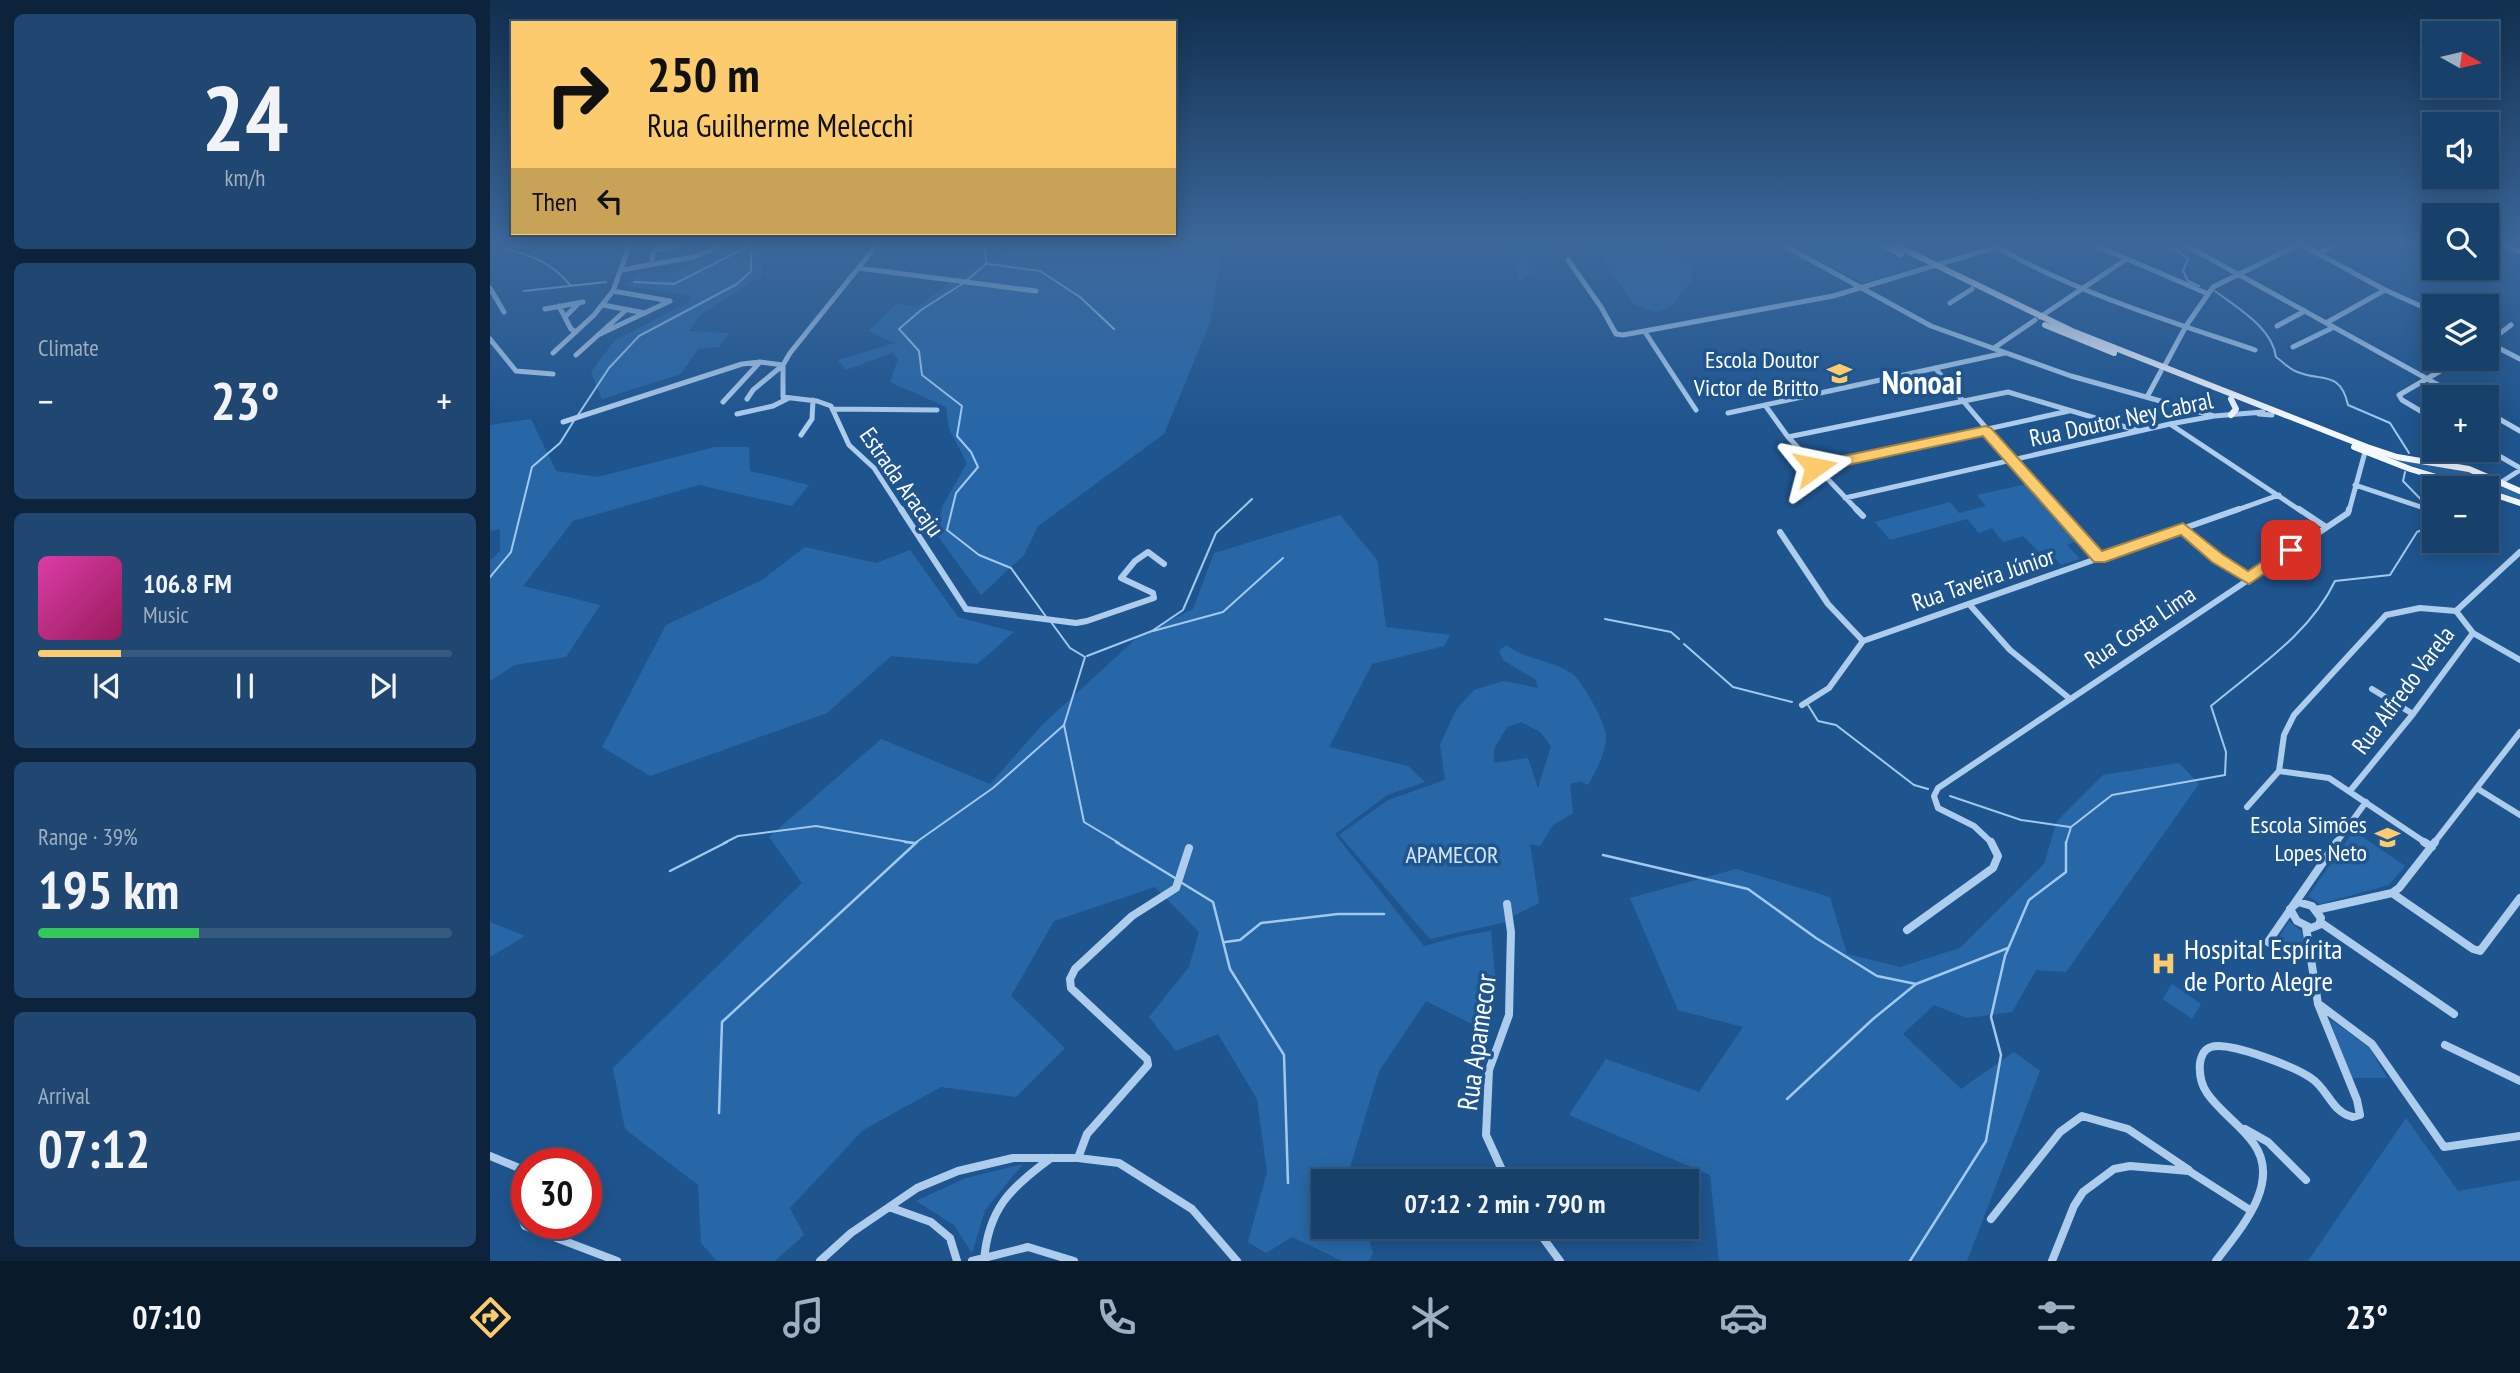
<!DOCTYPE html>
<html lang="en">
<head>
<meta charset="utf-8">
<style>
	body { margin:0; font-family:"PT Sans Narrow",sans-serif; background:#204771; color:#f1f3f6; height:100vh; display:flex; flex-direction:column; font-size:26px; white-space:nowrap }
	* { box-sizing:border-box; margin:0 }
	p { font-size:23px; color:#9eafc1 }
	.icon { flex:none; width:38px; height:38px; fill:none; stroke:currentColor; stroke-width:2; stroke-linecap:round; stroke-linejoin:round }
	.map { position:relative; flex:1; overflow:hidden }
	.side { display:flex; flex-direction:column; gap:14px; padding:14px; background:#0d233b; width:490px }
	.side>* { flex:none }
	.hud { position:absolute; left:21px; top:21px; width:665px; height:214px; border-radius:0px; box-shadow:0 4px 18px #0003,0 0 0 2px #36597e; background:#fbcb6d; color:#111; overflow:hidden }
	.needle { width:46px; rotate:98deg }
	.controls { position:absolute; left:1932px; top:21px; display:grid; gap:14px }
	.controls a { display:grid; place-items:center; width:77px; height:77px; border-radius:0px; background:#17406b; box-shadow:0 4px 18px #0003,0 0 0 2px #36597e; font-size:35px }
	.speed { position:absolute; left:21px; top:1148px; display:flex; gap:14px; font-size:35px; font-weight:700; text-align:center }
	.speed>* { display:grid; place-content:center; width:91px; height:91px; border-radius:50%; background:#17406b; box-shadow:0 4px 18px #0003,0 0 0 2px #36597e; line-height:1 }
	.speed .limit { border:10px solid #d22; background:#fff; color:#111 }
	.pin { position:absolute; display:grid; place-items:center; width:60px; height:60px; color:#fff; margin:-30px; border-radius:14px; box-shadow:0 4px 10px #0006 }
	.me { position:absolute; width:77px; margin:-38px; rotate:78deg; stroke-linejoin:round; filter:drop-shadow(0 0 5px #0008) }
	.turn { display:flex; align-items:center; gap:24px; height:147px; padding:0 21px; font-size:32px }
	.turn .icon { width:91px; height:91px; stroke-width:2.5 }
	.turn b { display:block; font-size:49px; line-height:60px }
	.then { display:flex; align-items:center; height:66px; padding:0 21px; background:#0003; gap:14px; font-size:26px }
	.big { font-size:52px; font-weight:800; line-height:1.1 }
	.side .tile { flex:1; display:flex; flex-direction:column; justify-content:center; gap:10px; min-width:0; padding:0 24px; border-radius:10px; background:#204771 }
	.side .dial { align-items:center; gap:0 }
	.dial b { font-size:91px; line-height:1 }
	.song { display:flex; align-items:center; gap:21px }
	.cover { width:84px; height:84px; border-radius:10px; background:linear-gradient(135deg,hsl(320 70% 55%),hsl(330 70% 35%)) }
	.played { height:7px; border-radius:4px; background:linear-gradient(90deg,#fbcb6d 20%,#36597e 20%) }
	.keys { display:flex; justify-content:space-around; direction:ltr }
	.heat { display:flex; justify-content:space-between; align-items:center; font-size:38px; direction:ltr }
	.charge { height:10px; border-radius:5px; background:linear-gradient(90deg,#34c759 39%,#36597e 0) }
	.trip { position:absolute; left:821px; top:1169px; width:388px; height:70px; border-radius:0px; background:#17406b; box-shadow:0 4px 18px #0003,0 0 0 2px #36597e; font-weight:800; line-height:70px; text-align:center }
	.menu { display:flex; height:112px; justify-content:space-around; align-items:center; background:#091a2b; color:#9eafc1 }
	.menu .icon { width:49px; height:49px }
	.menu .on { color:#fbcb6d }
	.menu b { font-size:32px; color:#f1f3f6 }
	main { display:flex; flex:1; min-height:0 }
	.map>svg:first-child { display:block }
</style>
</head>
<body>
<main>
<section class="side">
<div class="tile dial"><b>24</b><p>km/h</p></div>
<div class="tile"><p>Climate</p>
<div class="heat"><a>−</a><b class="big">23°</b><a>+</a></div>
</div>
<div class="tile">
<div class="song"><i class="cover"></i><div><b>106.8 FM</b><p>Music</p></div></div>
<div class="played"></div>
<div class="keys"><svg class="icon" aria-label="previous" viewBox="0 0 24 24"><path d="M18 5L8 12l10 7zM5 5v14"/></svg><svg class="icon" aria-label="pause" viewBox="0 0 24 24"><path d="M8 5v14M16 5v14"/></svg><svg class="icon" aria-label="next" viewBox="0 0 24 24"><path d="M6 5l10 7-10 7zM19 5v14"/></svg></div>
</div>
<div class="tile"><p>Range · 39%</p><b class="big">195 km</b><div class="charge"></div></div>
<div class="tile"><p>Arrival</p><b class="big">07:12</b></div>
</section>
<div class="map">
<svg width="2030" height="1261" viewBox="0 0 2030 1261">
	<rect width="100%" height="100%" fill="#1f558f"/>
	<path fill="#2867a7" fill-rule="evenodd" d="M243,246H273L272,276L211,314L199,331L240,333L229,347L208,349L191,374L112,399L101,372L125,340L199,302L201,296L136,286L146,273H179Z
		M518,246H733L720,323L674,434L548,526L534,555L491,595L447,535L452,507L477,463L459,429L456,407L400,382L408,359L402,353L356,370L348,360L404,343L378,331L406,304L428,306L474,273L510,255Z
		M1021,246H1065L1057,257L1045,253L1042,258L1048,266L1031,282L1028,276Z
		M1098,246H1160L1200,263L1202,280L1182,306L1167,313L1145,305L1108,253Z
		M1312,246H1387L1426,266L1373,283L1305,248Z
		M41,419L66,471L108,477L225,447H259L260,471L319,485L302,506L209,485L83,521L33,586L110,605L76,657L24,665L0,681V561L10,551V529L0,531V425Z
		M1905,460L1974,470L2026,491L2030,494V500Z
		M1537,484L1588,541L1577,545L1590,559L1571,565L1557,549L1549,552L1533,536L1513,542L1502,528L1489,533L1477,519L1400,540L1385,522L1460,502L1469,513L1496,506L1487,495Z
		M850,515L887,560L896,627L960,635L954,646L882,664L839,747L918,766L935,782L897,795L845,834L934,946L971,936L1001,931L1006,987L988,1027L936,1001L889,1071L858,1174L860,1181H833V1227H875L883,1253L879,1261H852L802,1237L776,1253L758,1242L777,1172L767,1099L728,1034L686,1051L659,1017L699,967L709,932L665,887L564,921L521,996L575,1048L526,1097L451,1087L373,1130L300,1208L314,1235L285,1261H227L211,1243L208,1185L135,1129L123,1068L312,883L279,837L391,739L500,784L553,724L649,636L703,609L724,553Z
		M315,547L386,563L420,550L468,617L524,632L487,664L401,656L337,713L160,776L112,747L176,625L272,580Z
		M1016,645C1036,660 1061,660 1081,673C1092,680 1114,721 1116,734C1117,752 1106,770 1098,785L1090,781L1080,784L1083,813L1063,825L1050,846L1040,844L1049,903L1023,916L1021,904L1016,922L940,939L849,835L898,800L955,780L950,745L966,710L984,690L1014,681L1048,688L1046,680L1013,660L1009,651ZM1031,722L1050,732L1061,746L1048,788L1038,758L1004,763V749L1017,727Z
		M1689,763L1709,784L1576,972L1546,970L1522,1012L1477,1018L1444,1005L1413,1034L1471,1089L1524,1052L1550,1071L1477,1261H1229L1220,1175L1079,1115L1116,1059L1209,1092L1253,1027L1188,1010L1140,898L1246,869L1340,897L1357,954L1410,967L1470,948L1554,864L1567,821L1613,775Z
		M1864,831L1915,866L1899,885L1830,904L1818,896Z
		M1799,921L1811,931L1816,950L1802,951L1785,944Z
		M0,922L35,936L0,957Z
		M1682,984L1711,1004L1702,1019L1673,999Z
		M1840,1019L1880,1048L1897,1078H1860Z
		M1916,1118L1968,1191L2030,1180V1261H1818Z
		M533,1164L495,1210L482,1253L464,1225L426,1201L476,1178Z"/>
	<g fill="none" stroke-linecap="round" stroke-linejoin="round">
		<path stroke="#a1c9ee" stroke-width="2" d="M1682,246L1698,259L1693,271L1698,281L1709,286
			M14,249C43,255 62,263 81,286
			M498,264L550,271L590,297L624,329
			M477,280L496,264L495,246
			M144,282L184,284L259,246
			M472,284L431,310L409,329L429,351L432,375L472,406L467,436L481,452L488,467L466,493L457,530L489,555L521,568L557,618
			M34,291L116,282
			M1725,291C1747,308 1782,327 1786,357C1792,361 1798,368 1805,371C1831,383 1850,369 1858,405L1900,423L1919,453
			M88,415L119,368L149,336L247,284L261,271V246
			M1915,472L1913,481L1944,513
			M0,577L21,552L42,467L70,443L85,419
			M1115,619L1181,632L1189,639
			M561,622L580,648L595,657L574,725L594,822L629,843
			M663,631L733,612L793,558
			M1194,644L1243,687L1302,702
			M597,656L662,631L693,610L726,533L762,499
			M1318,705L1328,721L1346,725L1424,785L1438,789
			M1460,796L1531,820L1580,827
			M234,843L248,836L326,826L424,843
			M425,843L503,788L574,725
			M1576,843L1581,827L1622,795L1735,775L1736,752L1721,706C1765,669 1820,634 1845,581L1900,575L1927,532L1944,525"/>
		<path stroke="#a1c9ee" stroke-width="2.5" d="M415,842L424,843
			M626,842L685,878
			M1113,855L1258,889L1326,938L1387,976L1426,984
			M180,871L237,842
			M692,883L723,902L740,969L794,1055L798,1183
			M735,942L750,940L771,923L848,914H894
			M1297,1099L1383,1019L1426,984L1518,948
			M229,1113L232,1022L427,842
			M1420,1261L1496,1141L1511,1055L1501,1017L1515,956L1539,900L1576,872V842"/>
		<path stroke="#aecded" stroke-width="5" d="M386,246L300,353L293,365V397L327,401L341,406L359,445L384,468L412,511
			M1295,246L1441,326L1581,376L1724,416
			M1505,246C1587,293 1676,320 1765,350
			M1607,246L1716,293
			M1697,246L1970,397
			M1814,246L1895,290L1944,312
			M2017,246L2030,252
			M164,250L188,246
			M1828,254L1843,246
			M162,260L165,248
			M1078,260L1111,307L1126,334L1133,335L1343,296L1510,246
			M368,268L546,291
			M132,270L203,257L232,246
			M0,288L14,312
			M123,291L180,301
			M1460,303L1482,289
			M113,305L155,313
			M69,306L81,329L86,332
			M55,309L93,302
			M75,317L89,303
			M1550,317L1635,260
			M1836,323L1895,290
			M1787,326L1815,311
			M1155,332L1206,410
			M108,335L180,301
			M0,339L26,371L63,374
			M1997,342L2030,359
			M1997,343L2021,325
			M1803,347L1844,327
			M1504,348L1545,320
			M63,353L104,315L123,291L139,246
			M86,355L136,310
			M1674,367L1696,326L1723,287L1806,246
			M1445,368L1567,511
			M1657,397L1671,371
			M257,399L263,390L293,365
			M233,402L270,362
			M1275,405L1298,437L1368,511
			M342,409L447,410
			M1997,412L2030,431
			M1238,413L1515,353
			M247,414L283,406L297,399
			M1769,414L1782,415
			M1944,419L1912,400L1909,395L1971,359
			M73,422L252,364L270,362L293,365
			M1680,424L1811,511
			M311,435L322,419L323,400
			M1298,437L1518,392L1649,431
			M1997,449L2030,468
			M1325,467L1579,411
			M2013,481L2030,470
			M1865,485L1931,507
			M1355,498L1680,424L1724,416L1773,412
			M1744,511L1789,495
			M1859,511L1875,452"/>
		<path stroke="#aecded" stroke-width="6" d="M411,509L476,609L586,623L597,621L664,598L663,593L631,578L645,561L658,552L674,564
			M1366,509L1373,516
			M1566,509L1609,558
			M1809,509L1836,527
			M1693,529L1727,558L1759,578
			M1290,532L1338,604L1373,641
			M1479,604L1520,650L1579,698
			M1966,611L1983,633L2030,660
			M1882,689L1923,714
			M1312,705L1339,688L1373,641L1749,509
			M1789,771L1839,778L1936,843
			M1988,789L2030,815
			M1860,791L1923,714L1983,633
			M1757,807L1789,771L1794,735L1804,715L1896,615L1930,608L1966,611L2030,552
			M1502,843L1484,826L1448,808L1444,796L1448,788L1858,513L1859,509
			M1846,843L1876,802
			M1944,843L2030,732"/>
		<path stroke="#aecded" stroke-width="8" d="M1934,842L1942,847
			M1902,893L1983,949L1990,951L2030,898
			M1808,902L1822,906L1831,918L1829,925L1821,928L1807,921L1800,909Z
			M1017,904L1021,932L1019,1015L999,1070L996,1135L1017,1181
			M1826,910L1902,893L1909,888L1945,842
			M1830,922L1964,1014
			M1417,930L1503,868L1508,856L1501,842
			M1821,953L1799,954L1778,942L1847,842
			M1830,1005L1882,1044L1954,1147L2030,1136
			M1955,1045L2030,1081
			M1755,1129L1778,1142L1816,1180
			M0,1156L29,1168L30,1213L35,1226L127,1261
			M588,1158L597,1134L658,1065L657,1059L581,988L580,979L585,969L642,916L686,888L699,848
			M399,1207L441,1222L460,1238L467,1261
			M1501,1219L1570,1132L1592,1116L1638,1129L1699,1170
			M1045,1227L1070,1261
			M330,1261L361,1233L427,1188L468,1171L523,1158H588L629,1163L702,1209L747,1261
			M482,1261L538,1247L584,1261
			M494,1261C498,1209 520,1188 561,1158
			M1562,1261L1584,1206L1593,1192L1624,1169L1640,1166L1699,1171L1760,1210
			M1726,1261C1749,1230 1792,1184 1764,1144C1751,1125 1730,1112 1717,1093C1711,1084 1709,1074 1710,1063C1711,1057 1714,1049 1721,1047C1739,1041 1805,1067 1821,1078C1838,1089 1842,1113 1863,1117L1870,1115L1867,1100L1828,1004L1816,927"/>
		<path stroke="#f4f8ff" stroke-width="6" d="M1395,246L1411,254
			M1407,246L1582,331L1877,447L1907,457L1979,469L2030,491
			M1555,325L1624,353
			M1741,399L1746,409L1741,415
			M1864,447L1920,469L1983,488
			M1997,492L2030,503"/>
	</g>
	<linearGradient id="sky" x2="0" y2="1"><stop stop-color="#112f4f"/><stop offset="0.58" stop-color="#3c689b"/><stop offset="1" stop-color="#3c689b" stop-opacity="0"/></linearGradient>
	<rect width="2030" height="422" fill="url(#sky)"/>
	<path fill="#fbcb6d" stroke="#a38447" stroke-width="2" d="M1496,426L1501,428L1612,551L1693,523L1732,554L1758,571L1796,546L1801,544L1809,550L1759,584L1722,562L1691,535L1615,562H1604L1493,436L1325,472L1318,467L1325,462Z"/>
	<defs>
		<symbol id="school-bare" viewBox="-9 -9 18 18"><path d="M0-5L7-2L0 1L-7-2ZM-4 1L0 2.5L4 1V4Q0 6-4 4Z" fill="#fbcb6d" stroke="#1f558f" stroke-width="2.5" paint-order="stroke"/></symbol>
		<symbol id="hospital-bare" viewBox="-9 -9 18 18"><path d="M-5-5h3v3.5h4V-5h3V5h-3V1.5h-4V5h-3Z" fill="#fbcb6d" stroke="#1f558f" stroke-width="2.5" paint-order="stroke"/></symbol>
	</defs>
	<g fill-rule="evenodd">
		<use href="#school-bare" x="1332" y="356" width="35" height="35"/>
		<use href="#school-bare" x="1880" y="820" width="35" height="35"/>
		<use href="#hospital-bare" x="1656" y="946" width="35" height="35"/>
	</g>
	<g text-anchor="middle" dominant-baseline="central" stroke-width="7" stroke-linejoin="round" paint-order="stroke">
		<g font-size="24" fill="#fff" stroke="#1f558f" text-anchor="end">
			<text x="1329" y="359">Escola Doutor<tspan x="1329" dy="28">Victor de Britto</tspan></text>
			<text x="1877" y="824">Escola Simões<tspan x="1877" dy="28">Lopes Neto</tspan></text>
		</g>
		<g font-size="24" fill="#fff" stroke="#1f558f">
			<text transform="translate(1631 419) rotate(-12)">Rua Doutor Ney Cabral</text>
			<text transform="translate(412 482) rotate(55)">Estrada Aracaju</text>
			<text transform="translate(1493 579) rotate(-19)">Rua Taveira Júnior</text>
			<text transform="translate(1650 627) rotate(-34)">Rua Costa Lima</text>
			<text transform="translate(1913 690) rotate(-53)">Rua Alfredo Varela</text>
		</g>
		<g font-size="24" fill="#d3e6f9" stroke="#1f558f">
			<text x="962" y="854">APAMECOR</text>
		</g>
		<g font-size="28" fill="#fff" stroke="#1f558f" text-anchor="start">
			<text x="1694" y="948">Hospital Espírita<tspan x="1694" dy="32">de Porto Alegre</tspan></text>
		</g>
		<g font-size="28" fill="#fff" stroke="#1f558f">
			<text transform="translate(986 1042) rotate(-82)">Rua Apamecor</text>
		</g>
		<g font-size="32" font-weight="bold" fill="#fff" stroke="#1f558f">
			<text x="1432" y="382">Nonoai</text>
		</g>
	</g>
</svg>
<div class="controls">
<a><svg class="needle" viewBox="-14 -14 28 28"><path d="M0-13l5 13h-10z" fill="#e53935"/><path d="M0 13l5-13h-10z" fill="#9eafc1"/></svg></a>
<a><svg class="icon" aria-label="sound" viewBox="0 0 24 24"><path d="M4 9h4l5-4v14l-5-4H4zM17 9q2 3 0 6"/></svg></a>
<a><svg class="icon" aria-label="search" viewBox="0 0 24 24"><circle cx="10" cy="10" r="6"/><path d="M15 15l6 6"/></svg></a>
<a><svg class="icon" aria-label="layers" viewBox="0 0 24 24"><path d="M12 4l9 5-9 5-9-5zM3 14l9 5 9-5"/></svg></a>
<a>+</a>
<a>−</a>
</div>
<div class="speed"><div class="limit">30</div></div>
<div class="pin" style="left:1801px;top:550px;background:#d93025"><svg class="icon" aria-label="arrive" viewBox="0 0 24 24"><path d="M6 21V4h12l-3 4 3 4H6"/></svg></div>
<svg class="me" style="left:1325px;top:467px" viewBox="-20 -20 40 40"><path d="M0-17L14 15 0 8-14 15z" fill="#fbcb6d" stroke="#fff" stroke-width="4"/></svg>
<div class="trip">07:12 · 2 min · 790 m</div>
<div class="hud">
<div class="turn"><svg class="icon" aria-label="right" viewBox="0 0 24 24"><path d="M7 20v-9h11M14 6l5 5-5 5"/></svg><div><b>250 m</b>Rua Guilherme Melecchi</div></div>
<div class="then">Then<svg class="icon" aria-label="left" viewBox="0 0 24 24"><path d="M17 20v-9H6M10 6l-5 5 5 5"/></svg></div>
</div>
</div>
</main>
<nav class="menu">
<b>07:10</b>
<svg class="icon on" aria-label="directions" viewBox="0 0 24 24"><path d="M12 3l9 9-9 9-9-9zM9 14v-3h6M13 9l2 2-2 2"/></svg>
<svg class="icon" aria-label="music" viewBox="0 0 24 24"><path d="M9 18V5l10-2v13"/><circle cx="6" cy="18" r="3"/><circle cx="16" cy="16" r="3"/></svg>
<svg class="icon" aria-label="phone" viewBox="0 0 24 24"><path d="M5 4h4l2 5-3 2q2 4 5 5l2-3 5 2v4C11 20 4 13 5 4z"/></svg>
<svg class="icon" aria-label="climate" viewBox="0 0 24 24"><path d="M12 3v18M4 7l16 10M4 17L20 7"/></svg>
<svg class="icon" aria-label="car" viewBox="0 0 24 24"><path d="M5 17H2v-5l4-1 3-4h7l3 4 3 1v5h-3M9 17h6M6 11h13"/><circle cx="7" cy="17" r="2"/><circle cx="17" cy="17" r="2"/></svg>
<svg class="icon" aria-label="filters" viewBox="0 0 24 24"><path d="M4 7h16M4 17h16"/><circle cx="9" cy="7" r="2"/><circle cx="15" cy="17" r="2"/></svg>
<b>23°</b>
</nav>
</body>
</html>
